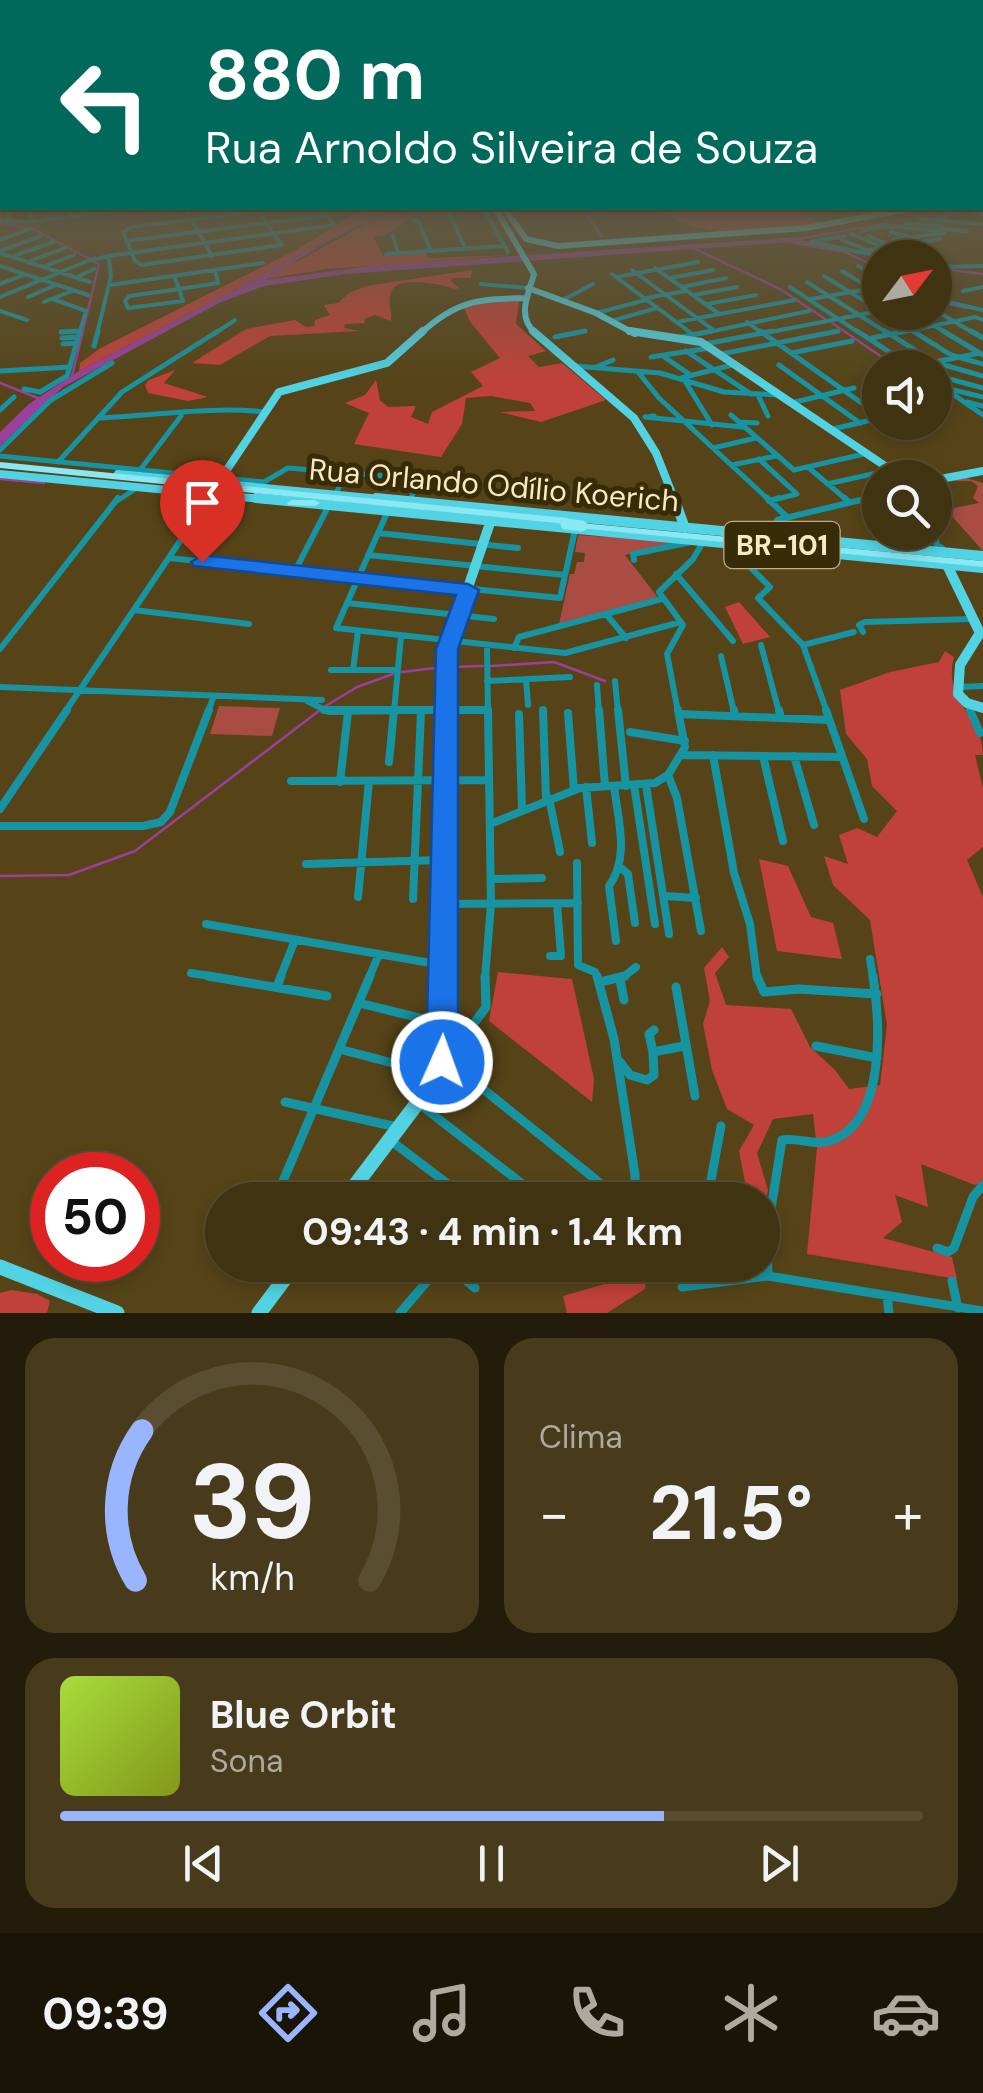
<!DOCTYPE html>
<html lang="pt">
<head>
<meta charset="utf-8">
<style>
	body { margin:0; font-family:"DM Sans",sans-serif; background:#473b1b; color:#f1f3f6; height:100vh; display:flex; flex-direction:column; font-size:38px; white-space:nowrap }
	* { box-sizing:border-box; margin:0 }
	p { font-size:32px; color:#aeaa9f }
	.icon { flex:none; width:55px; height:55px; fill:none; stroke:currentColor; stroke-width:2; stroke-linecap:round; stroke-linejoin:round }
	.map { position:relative; height:1313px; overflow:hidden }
	.side { display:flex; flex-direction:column; gap:25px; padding:25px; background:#231c0a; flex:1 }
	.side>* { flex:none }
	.top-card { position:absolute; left:0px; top:0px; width:985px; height:210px; box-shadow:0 5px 15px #0003,0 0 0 2px #594e32; background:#00695c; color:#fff; overflow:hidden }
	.needle { width:65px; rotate:58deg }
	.controls { position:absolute; left:862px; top:240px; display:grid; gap:20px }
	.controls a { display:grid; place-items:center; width:90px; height:90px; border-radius:50%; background:#403312; box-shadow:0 5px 15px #0003,0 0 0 2px #594e32; font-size:50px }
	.speed { position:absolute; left:30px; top:1152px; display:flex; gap:20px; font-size:50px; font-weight:700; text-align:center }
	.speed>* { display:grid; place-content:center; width:130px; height:130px; border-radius:50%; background:#403312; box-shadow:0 5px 15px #0003,0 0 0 2px #594e32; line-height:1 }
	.speed .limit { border:15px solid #d22; background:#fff; color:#111 }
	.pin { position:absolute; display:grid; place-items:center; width:85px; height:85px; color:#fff; margin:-102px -42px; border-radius:50% 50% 50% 0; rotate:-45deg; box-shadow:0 0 10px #0007 }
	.pin .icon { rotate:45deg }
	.me { position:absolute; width:110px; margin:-55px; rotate:2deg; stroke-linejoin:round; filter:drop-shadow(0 0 8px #0008) }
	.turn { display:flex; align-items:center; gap:35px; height:210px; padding:0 40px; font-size:45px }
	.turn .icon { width:130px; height:130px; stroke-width:2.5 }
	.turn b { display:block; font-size:70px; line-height:85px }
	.big { font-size:75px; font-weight:700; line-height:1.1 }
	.side .widget { flex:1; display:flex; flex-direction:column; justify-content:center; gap:15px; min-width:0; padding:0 35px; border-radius:30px; background:#473b1b }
	.side .dial { align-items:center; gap:0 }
	.dial svg { height:260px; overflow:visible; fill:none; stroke:#594e32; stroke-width:7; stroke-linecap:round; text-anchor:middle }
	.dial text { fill:#f1f3f6; stroke:none }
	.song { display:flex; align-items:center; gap:30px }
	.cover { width:120px; height:120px; border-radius:15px; background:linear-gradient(135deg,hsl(80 70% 55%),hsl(70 70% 35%)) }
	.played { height:10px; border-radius:5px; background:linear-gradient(90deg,#99b5fd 70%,#594e32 70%) }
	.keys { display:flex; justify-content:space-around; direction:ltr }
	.heat { display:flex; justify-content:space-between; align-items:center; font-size:55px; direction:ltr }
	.side .tiles { flex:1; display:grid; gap:25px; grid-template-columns:1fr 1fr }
	.widget:last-child { grid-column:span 2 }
	.trip { position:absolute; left:205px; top:1182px; width:575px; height:100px; border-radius:50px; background:#403312; box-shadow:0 5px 15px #0003,0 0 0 2px #594e32; font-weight:700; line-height:100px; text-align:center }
	.menu { display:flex; height:160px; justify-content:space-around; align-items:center; background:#1a1407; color:#aeaa9f }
	.menu .icon { width:70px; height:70px }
	.menu .on { color:#99b5fd }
	.menu b { font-size:45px; color:#f1f3f6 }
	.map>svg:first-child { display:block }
</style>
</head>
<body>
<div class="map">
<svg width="983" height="1313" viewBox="0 0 983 1313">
	<rect width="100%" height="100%" fill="#564418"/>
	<path fill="#a84c44" d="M966,478L983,483V551L942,505L935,504V490L953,495L948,503L954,508L979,503L973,498L978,486L971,481H950Z
		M578,535L686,542L625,555L659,599L559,624L570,574H574L577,562H584L585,553L575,552Z
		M219,706L280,708L272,736L210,734Z"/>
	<path fill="#c04139" d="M363,208H389L79,371L80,363L99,349L296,250Z
		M396,208H408L397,215H414L388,234L373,237L383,256L426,253L429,258L512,255L328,269L264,279Z
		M658,208H798L820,223C771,231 698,244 658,208Z
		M472,270L471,278H453L451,281L459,288L456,289C443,285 401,275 392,290C387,298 392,312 391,321L375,315L364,319L365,323L345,324L344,328L359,331L270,336L220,365L192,363L246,329L295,320L306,327L314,326L315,320L330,315L324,305L338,303L349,293L366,286Z
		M493,300L519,301L516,324L546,351L528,356L539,367L562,363L606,400L541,422L500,412L535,411L530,403L491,396L466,398L462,424L441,457L354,444L369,413L345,403L365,395L376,380L380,400L388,407L416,406L411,417L428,424L432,412L483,386L471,372L500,358L471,323L464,308Z
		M175,370L164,383L208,397L188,401L148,393L145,385L149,380Z
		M739,602L770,637L743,644L725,607Z
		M945,651L954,657C942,704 983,714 983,755H975L983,788V847L967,860L983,897V1182L975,1185L921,1164L928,1207L895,1195L902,1222L883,1238L952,1257L957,1279L807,1254L817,1148L813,1114L773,1119L757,1153L768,1190L763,1212L762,1200H740L745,1182L739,1151L754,1125L727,1109L712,1070L703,1024L710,1001L704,968L722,947L729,957L715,973L726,1005L791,1009L810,1047L835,1070L849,1089L880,1085L887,1025L870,920L833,885L824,856L848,864L839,835L857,828L877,837L897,811L872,786L867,759L846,734L840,690L890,672L939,662Z
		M759,859L788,866L811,917L833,923L842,959L777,951Z
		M498,972L572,979L594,1079L592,1102L489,1021Z
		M646,1272L645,1289L607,1313H567L563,1296Z
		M11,1290L37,1294L50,1301L47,1313H0V1293Z"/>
	<path fill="#9a409b" d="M389,208H396L329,241L265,280L377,265L802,237L969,208L791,242L346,274L264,286L219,303L63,387L0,446V432L29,404L79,371Z"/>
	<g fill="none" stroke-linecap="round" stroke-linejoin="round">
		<path stroke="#9a409b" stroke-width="2.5" d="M583,208L602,237
			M0,223L33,229L99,264L72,376
			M691,247L780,289L825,319
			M841,250L880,269
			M940,269L983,274
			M935,301L967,308
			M832,323L898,368
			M0,383L40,399
			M935,392L949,402
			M0,479L44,483
			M491,666L554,662L605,681
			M451,667L483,666
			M402,672L443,667
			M0,876L69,875L135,851L324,707L357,687L393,674"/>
		<path stroke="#9a409b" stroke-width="5" d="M786,240L840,250"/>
		<path stroke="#1694a2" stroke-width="4" d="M6,208L10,222
			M28,208L33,221
			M186,208L188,213
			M446,208L466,249
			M483,208L508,252
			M157,211L176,209
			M259,211L281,245L142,265L135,261L123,232L132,227Z
			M259,211L285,208
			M424,211L430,208
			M973,212L983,214
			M69,216L74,208
			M919,219L983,224
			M937,219L960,211
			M192,220L212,256
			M413,220L418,221L431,251
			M0,221L28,222L138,208
			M906,223L941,226
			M946,229L967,231
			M861,231L885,226L945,231
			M891,232L910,237
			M851,234L883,247
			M393,236L398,253
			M869,236L891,246
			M0,240L30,229
			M842,240L867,250
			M894,240L944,233L940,221
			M127,241L328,215
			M814,241L845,236
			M811,242L887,258
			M908,246L929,258
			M894,247L912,258
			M0,251L41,236
			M858,252L940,239
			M0,253L90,282
			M386,254L504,246
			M14,256L53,242
			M109,256L334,225L323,208
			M30,261L65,248
			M0,266L88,295
			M45,266L74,255
			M858,266L880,279
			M935,267L983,266
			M655,268L718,313
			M632,270L712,329
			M842,271L880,294
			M612,274L691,333
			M174,276L179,289
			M824,276L879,310
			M77,277L94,269
			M617,277L698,262
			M670,278L713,270
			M807,282L889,334
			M0,284L24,275
			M481,284L528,288
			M110,285L263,263
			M682,287L726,278
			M790,287L861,334
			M179,289L183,301L128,308L125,301L129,296Z
			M179,289L218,283L215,270
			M963,291L983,287
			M694,295L737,287
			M0,297L90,260L111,256
			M28,297L56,285
			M646,298L686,291
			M53,299L86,311L79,334
			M811,299L880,287
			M935,299L983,310
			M561,301L593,284
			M44,302L72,291
			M707,304L756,295
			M935,310L975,334
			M0,311L27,320
			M882,312L917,334
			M912,312L948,334
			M596,313L646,300
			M611,321L657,308
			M677,322L795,300
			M747,322L763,334
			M61,332L80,331
			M97,334L111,276L109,258
			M214,334L235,320
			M572,334L585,331
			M699,334L809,311
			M760,334L879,311
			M825,334L838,331
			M894,334L975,317L983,320"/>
		<path stroke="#1694a2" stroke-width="5" d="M760,331L880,416
			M857,331L914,368
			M885,331L934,362L983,376
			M913,331L951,355L983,364
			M943,331L983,355
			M971,331L983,338
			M61,332L79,331
			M555,337L585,331
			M682,337L711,331
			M62,338L78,337
			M872,338L906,331
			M63,344L76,343
			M705,344L773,331
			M94,346L98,331
			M686,351L751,394
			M791,353L852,341
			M721,354L838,331
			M663,356L689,374
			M651,357L710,348
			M779,365L860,423
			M575,366L660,373L724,392L778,395
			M914,366L980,353
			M596,367L613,360
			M0,371L70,367
			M638,372L659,398L770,501
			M935,375L983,388
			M681,378L736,364
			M685,381L712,425
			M935,382L983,415
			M945,388L983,397
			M24,389L40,392L67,376L80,331
			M758,395L768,416
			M795,402L854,388
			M967,402L983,406
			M0,410L14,397
			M731,415L794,470L864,454
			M654,416L645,417L742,427
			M99,418C152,416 213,406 265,412
			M739,422L757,423
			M890,422L894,425
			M833,429L880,418
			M713,448L756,438
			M0,450L51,400L112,363
			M0,456L264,482L288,468L420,479L410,500
			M759,459L797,494L769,501
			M58,462L122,392L218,331
			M732,465L776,456
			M809,468L848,501
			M140,470L181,416
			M827,484L886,471
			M335,495L346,474
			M117,501L137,488
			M207,501L211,495
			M859,501L880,496"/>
		<path stroke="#1694a2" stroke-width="6" d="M767,498L787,517
			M845,498L849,502
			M769,501L779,498
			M387,513L336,628L565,653L681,622
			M934,532L937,545L942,548
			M378,533L518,548
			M776,535L777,520L869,498
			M729,546L770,587L758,598L803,645L827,712
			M368,555L565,575
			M169,558L560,598L575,530
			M634,560L633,554L691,542
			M295,571L328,507
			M676,574L733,641
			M347,603L494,619
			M134,610L249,624
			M606,614L626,638
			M863,632L859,625L865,622L972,619
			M761,645L779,712
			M803,645L854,632
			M487,646L488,712
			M514,648L519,637L662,599
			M0,649L118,498
			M721,656L734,712
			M331,670H396
			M353,670L358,631
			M526,679L528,705
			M487,681L570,677
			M615,681L618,712
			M597,685L599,712
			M0,687L322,700
			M959,687L983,686
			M307,701L329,712L488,710
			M967,704L971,712
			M65,712L209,498
			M208,712L213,698
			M394,712L401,636
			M678,712L667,654L683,625L659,592L693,559L703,542"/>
		<path stroke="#1694a2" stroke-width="8" d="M324,710H488
			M543,710L546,798
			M599,710L605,786
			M618,710L626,786
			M734,710L735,716
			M779,710L781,718
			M826,710L864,819
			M970,710L980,733
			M568,713L574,790
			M519,714L522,809
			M679,714L829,720
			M630,732L685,741
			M682,755L842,757
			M713,755L734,873L750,924L757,978
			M763,756L783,841
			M794,756L814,825
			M389,762L394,710
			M668,775L677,798L701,931
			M291,781L489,780
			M340,782L348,712
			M634,785L655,924
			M646,785L669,934
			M614,786C618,820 630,857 609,886L616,941
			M586,787L592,843
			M549,798L560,852
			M0,809L67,710
			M490,824L580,788L655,783L668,775L685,747L678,710
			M0,826H143L161,822L170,812L209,710
			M577,863L578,965L595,972L598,978
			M306,864L443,860
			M620,867L628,874L635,923
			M491,879L542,878
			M665,896L696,898
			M358,897L369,781
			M413,899L421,711
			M444,904L578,903
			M206,924L442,965
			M550,956H561L557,904
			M870,959L873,978
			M191,973L223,978
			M280,978L295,940
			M369,978L379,954
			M485,978L491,904L488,710
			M622,978L636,967"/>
		<path stroke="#1694a2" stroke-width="9" d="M208,976L327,996
			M597,976L614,1039L635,1175V1200
			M757,976L764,992L799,989L877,994
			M620,980L624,1000
			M600,982L625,976
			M277,987L281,976
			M676,987L695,1096
			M359,1003L440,1023
			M816,1046L877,1058
			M339,1049L435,1074
			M653,1052L649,1034L654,1030
			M447,1060L610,1191L632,1200
			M620,1062L630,1075L647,1080L654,1075L653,1052L684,1046
			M444,1064L486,1007L485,976
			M285,1102L397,1127
			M418,1103L543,1200
			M390,1140L469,1200
			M358,1185L374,1200
			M275,1200L370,976
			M714,1200L711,1180L721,1126
			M937,1248L948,1252L954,1248L973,1197L983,1185
			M249,1265L284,1277
			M448,1265L475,1288
			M555,1265L564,1271
			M645,1265L687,1275
			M768,1276L767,1234L782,1140C798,1137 814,1146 829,1141C887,1124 880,1022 873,976
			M952,1281L958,1308
			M682,1287L768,1276L983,1311
			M887,1296L889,1313
			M400,1313L441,1265"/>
		<path stroke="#51d3e4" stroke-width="6" d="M495,208L534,274C528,296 516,316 536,334
			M504,208L526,239L558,246L806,228L914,208
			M528,288L596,313L635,334
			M420,334C457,300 478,299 527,298"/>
		<path stroke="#51d3e4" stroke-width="8" d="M533,331L634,418L656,453L675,501
			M630,331L701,342L903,478
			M0,474L282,501
			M118,474L402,501
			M935,480L983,471
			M218,483L279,392L387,363L423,331"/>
		<path stroke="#51d3e4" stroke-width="10" d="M256,498L983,568
			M376,498L983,556
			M674,498L685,528
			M947,565L980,633L960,665L958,694L967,703L983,708
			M446,712L447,649L490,523"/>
		<path stroke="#51d3e4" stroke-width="11" d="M443,978L446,710"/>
		<path stroke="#51d3e4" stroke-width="15" d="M344,1200L431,1085L442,1062L443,976
			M0,1267L117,1313
			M259,1313L295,1265"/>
		<path fill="#8ae7f4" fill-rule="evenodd" d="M0,462L567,518L572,521L567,524L0,468Z
			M292,500H315L320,503L315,506L288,505L287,503Z
			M582,523L983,561V567L578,528L577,526L578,524Z"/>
		<path stroke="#8ae7f4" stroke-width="11" d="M566,524L582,526"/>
	</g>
	<linearGradient id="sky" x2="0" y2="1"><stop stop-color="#2f250d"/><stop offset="0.52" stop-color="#625c48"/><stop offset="1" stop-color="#625c48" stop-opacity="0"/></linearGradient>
	<rect width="983" height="383" fill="url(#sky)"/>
	<path fill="#1a73e8" stroke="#114b97" stroke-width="2.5" d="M202,555L468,584L479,590L458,649V1062L453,1072L442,1077L431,1072L426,1062L436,649L456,595L194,566L191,562Z"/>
	<g text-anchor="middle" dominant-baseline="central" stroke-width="10" stroke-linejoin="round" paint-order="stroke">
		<rect fill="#382b07" stroke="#bfaf89" stroke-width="2.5" x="724.5" y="522" width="115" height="46" rx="8"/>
		<g font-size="28" font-weight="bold" fill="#f9e8c1">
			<text x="782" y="545">BR-101</text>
		</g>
		<g font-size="30" fill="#f9e8c1" stroke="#382b07">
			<text transform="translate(494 485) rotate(5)">Rua Orlando Odílio Koerich</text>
		</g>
	</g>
</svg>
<div class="controls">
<a><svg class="needle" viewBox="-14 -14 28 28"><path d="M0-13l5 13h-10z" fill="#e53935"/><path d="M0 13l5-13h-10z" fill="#aeaa9f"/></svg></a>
<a><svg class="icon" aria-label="sound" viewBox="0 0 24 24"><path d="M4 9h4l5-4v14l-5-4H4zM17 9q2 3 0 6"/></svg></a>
<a><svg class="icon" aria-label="search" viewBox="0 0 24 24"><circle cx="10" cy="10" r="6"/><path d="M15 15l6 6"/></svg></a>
</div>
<div class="speed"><div class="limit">50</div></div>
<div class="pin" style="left:202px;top:562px;background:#d93025"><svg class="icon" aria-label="arrive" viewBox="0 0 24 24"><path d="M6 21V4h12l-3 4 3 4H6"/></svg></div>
<svg class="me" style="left:442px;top:1062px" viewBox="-20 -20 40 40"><circle r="17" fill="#1a73e8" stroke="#fff" stroke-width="3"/><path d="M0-11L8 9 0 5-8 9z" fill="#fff"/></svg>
<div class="trip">09:43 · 4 min · 1.4 km</div>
<div class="top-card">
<div class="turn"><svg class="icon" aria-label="left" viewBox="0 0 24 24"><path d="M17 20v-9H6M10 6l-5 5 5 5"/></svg><div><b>880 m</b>Rua Arnoldo Silveira de Souza</div></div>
</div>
</div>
<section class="side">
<div class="tiles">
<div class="widget dial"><svg viewBox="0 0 100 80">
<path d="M14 69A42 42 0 1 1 86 69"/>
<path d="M14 69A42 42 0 0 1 16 23" stroke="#99b5fd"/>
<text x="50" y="56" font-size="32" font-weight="700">39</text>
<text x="50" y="72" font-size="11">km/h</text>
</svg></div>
<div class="widget"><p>Clima</p>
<div class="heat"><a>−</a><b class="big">21.5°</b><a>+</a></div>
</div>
<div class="widget">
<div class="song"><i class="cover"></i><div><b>Blue Orbit</b><p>Sona</p></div></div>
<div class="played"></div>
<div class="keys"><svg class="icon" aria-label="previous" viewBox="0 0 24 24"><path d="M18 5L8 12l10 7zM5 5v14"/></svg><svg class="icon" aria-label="pause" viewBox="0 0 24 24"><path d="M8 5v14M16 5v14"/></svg><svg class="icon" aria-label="next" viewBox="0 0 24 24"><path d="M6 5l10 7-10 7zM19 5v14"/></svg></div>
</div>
</div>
</section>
<nav class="menu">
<b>09:39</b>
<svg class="icon on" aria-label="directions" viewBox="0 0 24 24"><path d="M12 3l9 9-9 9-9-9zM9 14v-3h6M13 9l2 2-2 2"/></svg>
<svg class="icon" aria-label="music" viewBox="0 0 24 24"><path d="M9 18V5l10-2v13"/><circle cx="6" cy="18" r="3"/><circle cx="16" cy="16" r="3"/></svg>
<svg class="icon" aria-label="phone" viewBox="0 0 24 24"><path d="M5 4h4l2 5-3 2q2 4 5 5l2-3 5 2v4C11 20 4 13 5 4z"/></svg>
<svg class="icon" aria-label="climate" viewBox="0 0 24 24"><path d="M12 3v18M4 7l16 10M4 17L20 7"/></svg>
<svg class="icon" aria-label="car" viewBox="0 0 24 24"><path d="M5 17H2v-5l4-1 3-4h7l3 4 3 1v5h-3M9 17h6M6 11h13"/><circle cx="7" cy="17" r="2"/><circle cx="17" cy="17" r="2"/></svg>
</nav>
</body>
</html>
